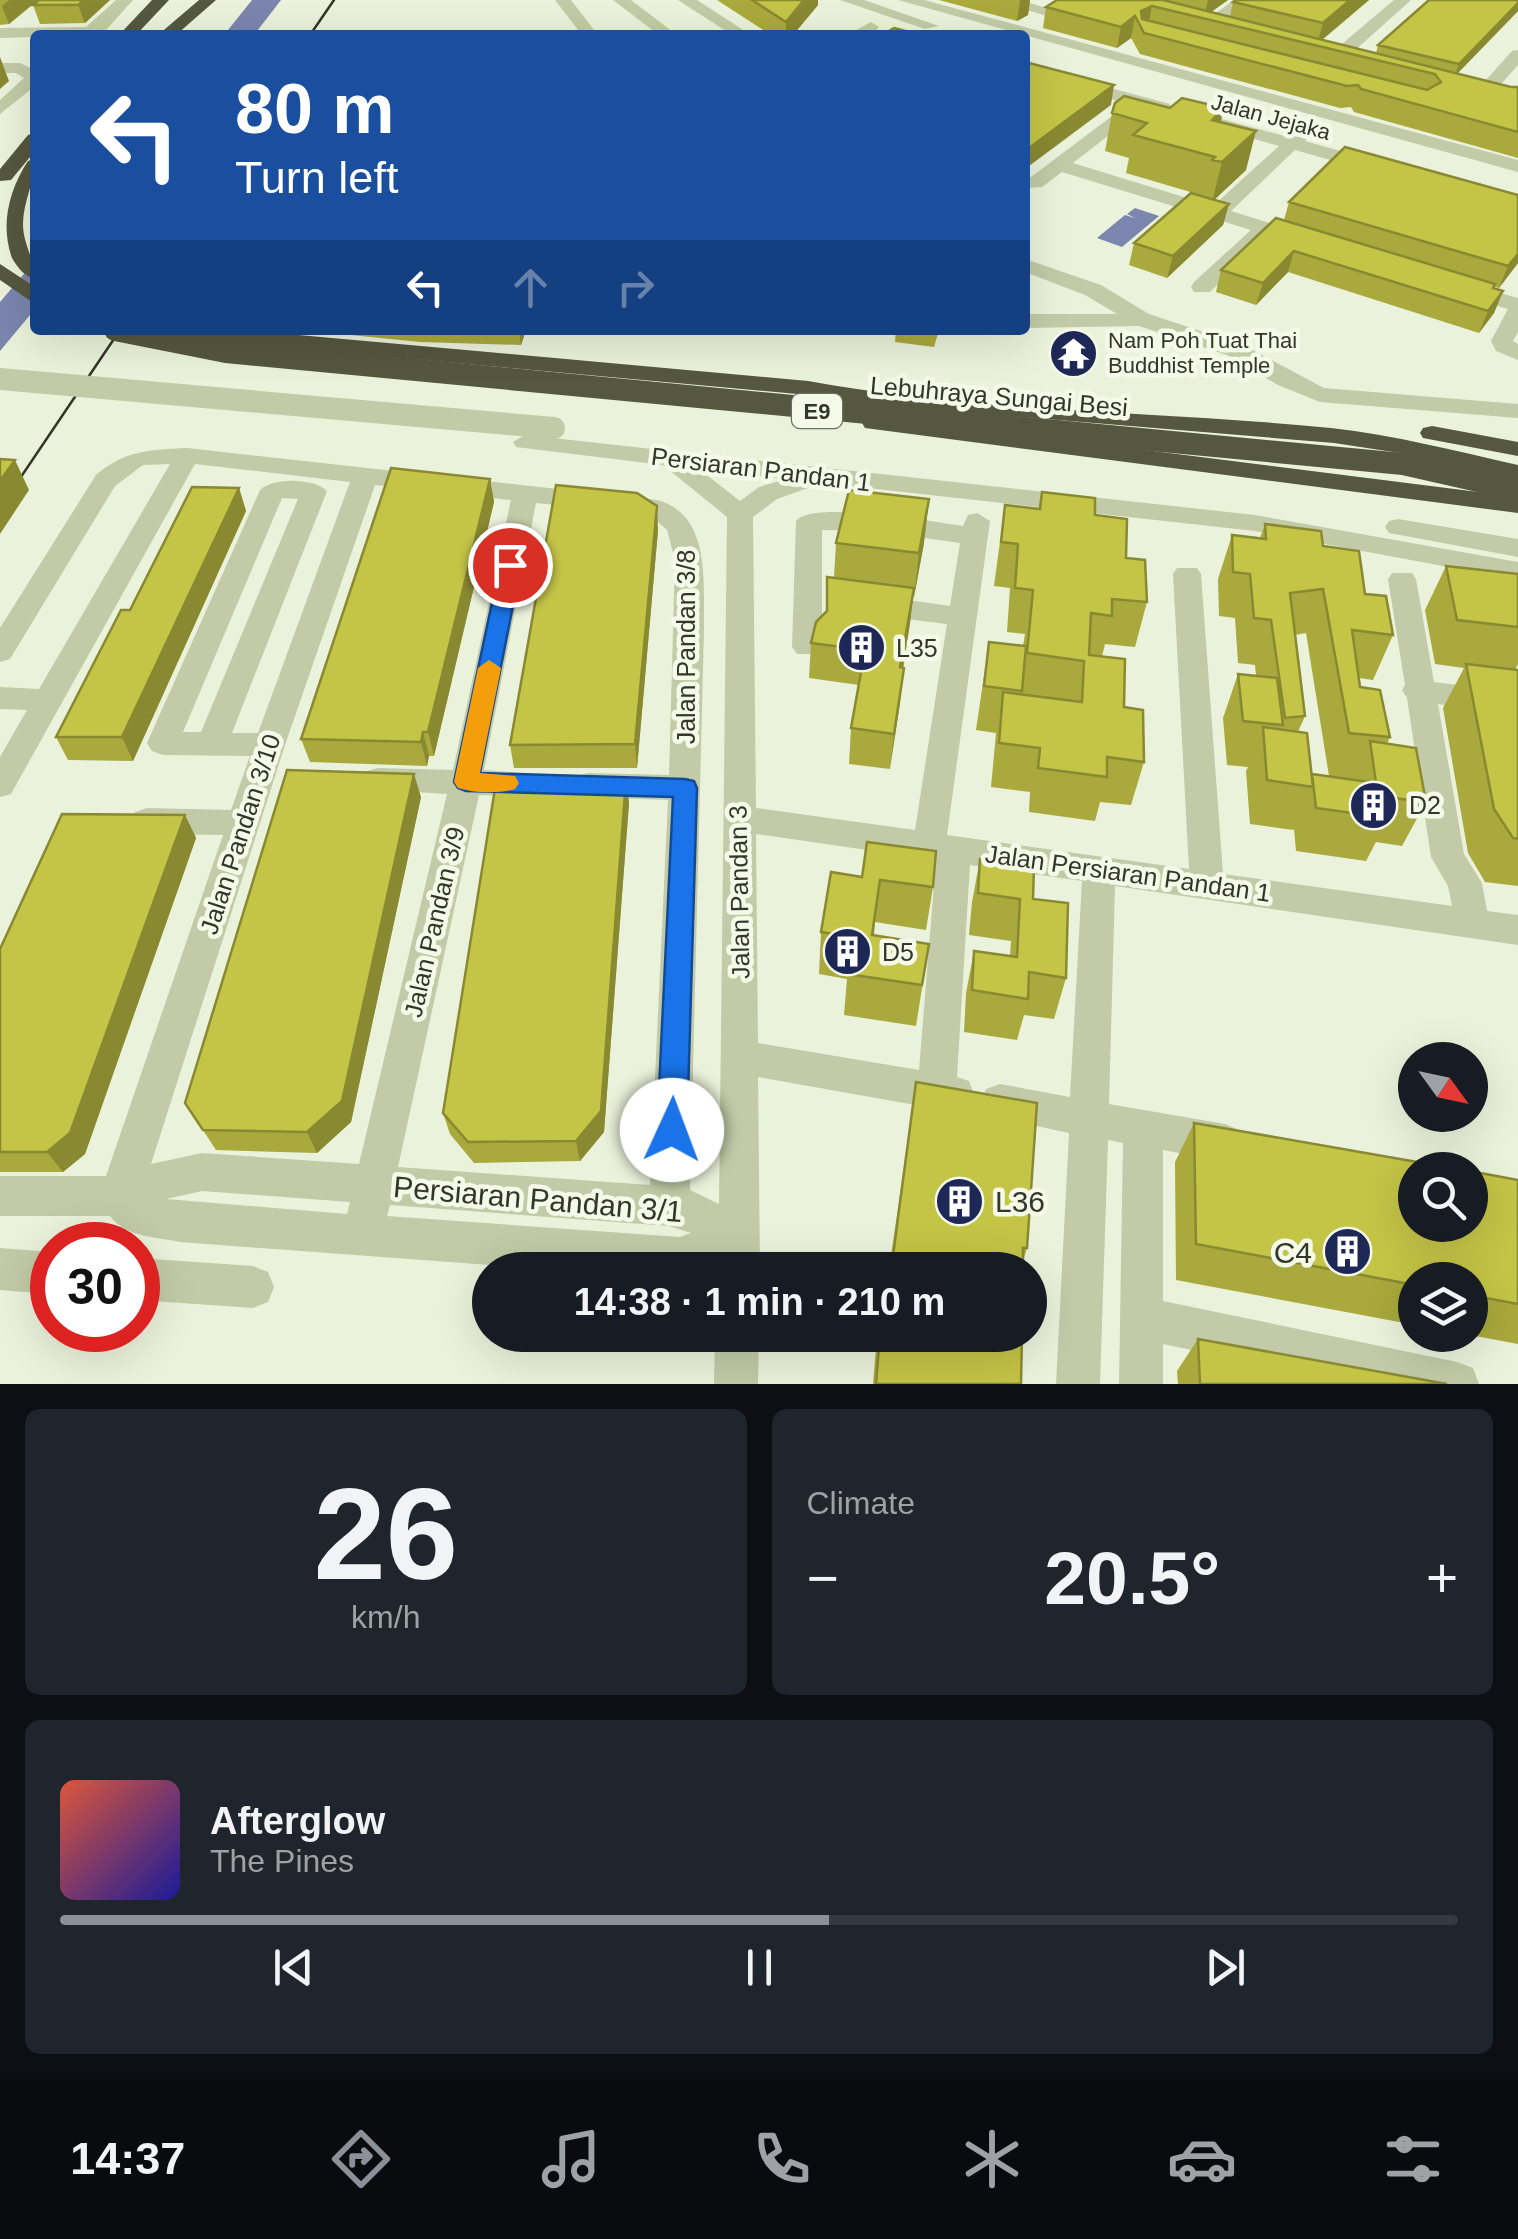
<!DOCTYPE html>
<html lang="en">
<head>
<meta charset="utf-8">
<style>
	body { margin:0; font-family:Helvetica,sans-serif; background:#20242c; color:#f1f3f6; height:100vh; display:flex; flex-direction:column; font-size:38px; white-space:nowrap }
	* { box-sizing:border-box; margin:0 }
	p { font-size:32px; color:#9ea1a6 }
	.icon { flex:none; width:55px; height:55px; fill:none; stroke:currentColor; stroke-width:2; stroke-linecap:round; stroke-linejoin:round }
	.map { position:relative; height:1384px; overflow:hidden }
	.panel { display:flex; flex-direction:column; gap:25px; padding:25px; background:#0d0f14; flex:1 }
	.panel>* { flex:none }
	.top-card { position:absolute; left:30px; top:30px; width:1000px; height:305px; border-radius:10px; box-shadow:0 10px 40px #0002; background:#1a4fa0; color:#fff; overflow:hidden }
	.needle { width:65px; rotate:123deg }
	.controls { position:absolute; left:1398px; top:1042px; display:grid; gap:20px }
	.controls a { display:grid; place-items:center; width:90px; height:90px; border-radius:50%; background:#171b24; box-shadow:0 10px 40px #0002; font-size:50px }
	.speed { position:absolute; left:30px; top:1222px; display:flex; gap:20px; font-size:50px; font-weight:700; text-align:center }
	.speed>* { display:grid; place-content:center; width:130px; height:130px; border-radius:50%; background:#171b24; box-shadow:0 10px 40px #0002; line-height:1 }
	.speed .limit { border:15px solid #d22; background:#fff; color:#111 }
	.pin { position:absolute; display:grid; place-items:center; width:85px; height:85px; color:#fff; margin:-42px; border:5px solid #fff; border-radius:50%; box-shadow:0 2px 10px #0007 }
	.me { position:absolute; width:110px; margin:-55px; rotate:2deg; stroke-linejoin:round; filter:drop-shadow(0 0 8px #0008) }
	.turn { display:flex; align-items:center; gap:35px; height:210px; padding:0 40px; font-size:45px }
	.turn .icon { width:130px; height:130px; stroke-width:2.5 }
	.turn b { display:block; font-size:70px; line-height:85px }
	.lanes { display:flex; align-items:center; height:95px; padding:0 40px; background:#0003; justify-content:center; gap:50px; direction:ltr }
	.lanes .off { opacity:.35 }
	.big { font-size:75px; font-weight:700; line-height:1.1 }
	.panel .card { flex:1; display:flex; flex-direction:column; justify-content:center; gap:15px; min-width:0; padding:0 35px; border-radius:15px; background:#20242c }
	.panel .dial { align-items:center; gap:0 }
	.dial b { font-size:130px; line-height:1 }
	.song { display:flex; align-items:center; gap:30px }
	.cover { width:120px; height:120px; border-radius:15px; background:linear-gradient(135deg,hsl(10 70% 55%),hsl(240 70% 35%)) }
	.played { height:10px; border-radius:5px; background:linear-gradient(90deg,#8c9099 55%,#363941 55%) }
	.keys { display:flex; justify-content:space-around; direction:ltr }
	.heat { display:flex; justify-content:space-between; align-items:center; font-size:55px; direction:ltr }
	.panel .tiles { flex:1; display:grid; gap:25px; grid-template-columns:1fr 1fr }
	.card:last-child { grid-column:span 2 }
	.trip { position:absolute; left:472px; top:1252px; width:575px; height:100px; border-radius:50px; background:#171b24; box-shadow:0 10px 40px #0002; font-weight:700; line-height:100px; text-align:center }
	.tab-bar { display:flex; height:160px; justify-content:space-around; align-items:center; background:#090b0e; color:#9ea1a6 }
	.tab-bar .icon { width:70px; height:70px }
	.tab-bar .selected { color:#8c9099 }
	.tab-bar b { font-size:45px; color:#f1f3f6 }
	.map>svg:first-child { display:block }
</style>
</head>
<body>
<div class="map">
<svg width="1518" height="1384" viewBox="0 0 1518 1384">
	<rect width="100%" height="100%" fill="#ebf2db"/>
	<path fill="#7b85ae" d="M252,0H281L254,35H224Z
		M1135,208L1159,216L1122,247L1097,238L1125,215L1135,218L1127,214Z
		M35,261V309L0,351V302Z"/>
	<g fill="none" stroke-linecap="round" stroke-linejoin="round">
		<path fill="#c2caa7" fill-rule="evenodd" d="M116,0H133L106,30L96,35L0,38V28L86,27Z
			M555,0H571L598,35H582Z
			M613,0H631L677,35H659Z
			M678,0H697L751,35H732Z
			M840,0H864L939,26L925,29Z
			M898,0H924L1518,160V172Z
			M995,0H1021L1058,12L1050,17Z
			M1234,0H1252L1214,29H1202V23Z
			M1394,0H1411L1342,62H1330V54Z
			M871,22L879,27C871,37 859,35 847,35Z
			M1518,50V65L1489,98H1477V90L1512,51Z
			M0,63H20L35,70V86L0,114V100L24,78L16,73H0Z
			M1025,65L1170,104V112L1144,108L1073,163L1213,206L1279,146L1212,127V119L1218,118L1288,137L1298,128H1310L1313,132L1305,141L1383,163L1385,167L1376,173L1295,150L1231,211L1312,236L1315,240L1312,244L1305,246L1269,235L1210,292H1194L1191,287L1194,282L1251,230L1062,172L1042,187L1025,188V176L1031,177L1128,104L1025,75Z
			M1025,259L1101,285L1149,314L1243,345L1324,388L1518,404V418L1320,402L1278,385L1227,355L1139,326L1025,328V314H1117L1085,295L1025,272Z
			M1463,283L1518,298V332L1513,341L1518,344V360L1496,351L1491,341L1508,309L1455,294L1452,289Z
			M525,435L1255,515L1518,562V580L1255,531L822,483L777,499L753,517L756,808L915,830L947,624L873,615L863,612L859,605L863,598L873,595L950,606L960,543L874,531L822,530V647L817,654H797L792,647L796,521C812,500 934,522 963,526L968,515L977,513L990,521L947,835L1189,869L1173,574L1177,568H1197L1201,574L1223,874L1452,906L1448,886L1431,857L1407,698L1402,690L1405,685L1388,579L1392,573H1412L1416,579L1434,682L1518,693V715L1438,704L1464,854L1482,883L1487,911L1518,915V945L1115,886L1109,1104L1225,1124L1239,1130L1245,1143L1239,1156L1225,1162L1163,1150V1301L1457,1362L1473,1368L1479,1384H1352L1163,1344V1384H1119L1123,1143L1108,1140L1100,1384H1056L1069,1133L986,1115L981,1102L986,1089L1000,1084L1070,1097L1082,881L970,865L957,1077L969,1081L974,1094L969,1107L955,1112L758,1077L760,1270H718V1265L705,1270H558L180,1242C155,1237 126,1237 110,1216H0V1176H106L223,835L147,834L135,830L131,821L135,812L147,808L231,810L250,756L163,755L152,751L147,743L260,490C273,477 314,478 327,491L232,733H258L350,482L195,464L11,794L0,797V757L27,710L0,709V687L39,689L170,464L143,465L115,486L10,659L0,662V628L96,475C125,450 150,450 187,448L657,500C712,514 703,585 704,628L690,1190L719,1204L727,517L663,465L516,447L513,442ZM699,469L786,479L759,487L740,501ZM375,485L511,500L453,770L378,768L367,771L362,780L367,789L447,794L359,1164L202,1153L151,1164L285,745ZM282,498L298,499L201,732H183ZM536,503L650,515L667,530L675,560L669,775L588,773L577,776L572,785L577,794L588,797L668,800L650,1185L398,1167L479,795L537,796L548,793L553,784L548,775L484,770ZM756,834L936,860L919,1070L758,1043ZM202,1191L350,1202L347,1214L166,1199ZM390,1205L669,1226L691,1233L680,1237L387,1216Z
			M1398,519L1518,539V557L1389,533L1385,527L1389,521Z
			M0,1248L52,1252V1294L0,1290Z
			M138,1258L253,1266L268,1272L274,1287L268,1302L253,1308L138,1300Z
			M715,1335H759L758,1384H714Z"/>
		<path fill="#55573f" fill-rule="evenodd" d="M152,0H169L136,35H119Z
			M199,0H216L176,35H158Z
			M35,133V151L11,180L0,181V169L28,135Z
			M35,159C35,182 23,201 23,224C23,245 35,259 35,279C24,276 18,268 12,258C0,225 9,190 28,161Z
			M0,264L35,287V304L0,280Z
			M159,330H244L808,381C980,412 1157,411 1331,428C1394,435 1456,451 1518,465V481L1400,453L1334,443L852,403L808,395L170,337Z
			M874,416L1518,497V513L865,428L862,423L865,418Z
			M1432,426L1518,442V456L1423,438L1420,433L1423,428Z"/>
		<path stroke="#353628" stroke-width="2.5" d="M310,35L334,0
			M0,508L120,330"/>
		<path stroke="#c2caa7" stroke-width="22" d="M0,379L554,428"/>
		<path stroke="#55573f" stroke-width="22" d="M115,330L226,352L1403,464L1518,490"/>
	</g>
	<path fill="#a9a93d" fill-rule="evenodd" d="M0,0H38L9,24L0,25Z
		M39,0H110L85,23L40,24L33,5Z
		M717,0H818V5L793,35H771Z
		M939,0H1030L1028,15L1017,21Z
		M1057,0H1228L1211,12L1230,17L1233,2L1236,0H1369L1322,40L1376,53L1378,45L1518,0V11L1457,74L1511,87H1518V158L1354,112L1351,107L1340,108L1140,54L1131,38L1117,48L1043,28L1046,7Z
		M1112,113L1221,122L1246,170L1214,200L1229,204L1223,225L1167,278L1129,265L1134,243L1204,196L1126,173L1129,158L1105,151Z
		M1289,202L1518,263L1499,288L1494,287L1503,291L1494,313L1479,333L1288,272L1256,305L1216,292L1221,270L1284,220Z
		M340,330H526L521,345L420,342L341,334Z
		M896,330H939L934,347L895,342Z
		M490,479L494,502L434,756H429L427,766L310,762L301,739Z
		M239,488L246,511L133,761L68,760L56,737L130,610Z
		M1042,492L1095,515L1126,558L1147,602L1135,647L1105,644L1102,656L1124,707L1144,762L1131,805L1100,802L1095,821L1029,812L1030,792L991,787L996,733L976,730L989,642L1023,646L1025,634L1007,632L1010,588L994,586L1005,505L1039,509Z
		M1265,524L1323,546L1365,594L1393,635L1373,680L1359,678L1360,687L1390,737L1387,744L1426,802L1402,846L1376,842L1366,861L1296,851L1294,829L1293,830L1250,824L1246,771L1248,767L1227,765L1223,718L1238,674L1256,676L1255,665L1238,663L1235,618L1219,616L1218,579L1232,535L1260,538ZM1306,633L1329,776L1312,775L1298,732L1305,716L1295,635Z
		M658,530L637,768H514L510,745Z
		M836,543H924L914,597H913L890,769L849,764L851,728L859,685L809,678L811,643L826,612L827,577H834Z
		M1446,566L1518,574V664L1515,670H1518V886L1485,882L1468,853L1443,708L1464,668L1435,664L1425,610Z
		M626,780L629,803L604,1132L580,1161L474,1163L450,1134L443,1113Z
		M421,797L351,1122L317,1153L216,1150L185,1103Z
		M185,815L196,838L85,1154L63,1172H0V949Z
		M980,859L1033,899L1066,978L1054,1019L1024,1015L1017,1040L964,1032L966,993L974,951L1010,956L1011,941L969,935L972,902Z
		M831,872L933,887L926,930L875,922L874,935L929,944L916,1026L844,1015L847,979L819,974L821,932Z
		M916,1082L1027,1248L1023,1261V1270H884L887,1255L891,1256Z
		M1194,1123L1518,1180V1344L1470,1335V1280H1415V1325L1176,1280L1175,1162Z
		M877,1335H1022L1021,1384H873Z
		M1198,1339L1447,1384H1178L1177,1371Z"/>
	<path fill="#898932" d="M9,0H38L9,24L2,6Z
		M84,0H110L85,23L78,5Z
		M804,0H818V5L793,35H786V22Z
		M1020,0H1030L1028,15L1017,21Z
		M1208,0H1228L1204,17Z
		M1350,0H1369L1317,44L1323,23Z
		M1518,3V11L1454,77L1459,64Z
		M1152,6L1148,27L1142,30L1141,11Z
		M1135,16L1131,38L1117,48L1121,27Z
		M0,57L9,81L0,89Z
		M1114,85L1111,105L1025,169V151Z
		M1224,108L1215,147L1212,120Z
		M1256,131L1246,170L1212,202L1222,162Z
		M1229,204L1223,225L1167,278L1173,256Z
		M1294,251L1288,272L1256,305L1263,283Z
		M1518,254V263L1499,288L1508,266Z
		M1503,291L1494,313L1479,333L1488,311Z
		M519,330H526L521,345Z
		M15,460L29,490L0,534V481Z
		M490,479L494,502L434,756L428,732Z
		M239,488L246,511L133,761L122,737Z
		M929,499L924,543L914,597L919,553Z
		M657,506L658,530L637,768L635,744Z
		M914,588L910,624L897,703L900,667Z
		M904,668L900,703L890,769L894,734Z
		M423,732L429,756L427,766L421,742Z
		M414,774L421,797L351,1122L317,1153L307,1132Z
		M626,780L629,803L604,1132L580,1161L576,1141Z
		M185,815L196,838L85,1154L63,1172L47,1152Z"/>
	<path fill="#c4c447" stroke="#898932" stroke-width="2.5" fill-rule="evenodd" d="M39,0H84L78,5H33Z
		M752,0H804L786,22Z
		M1057,0H1163L1511,87H1518V132L1361,89L1358,85L1347,86L1144,33L1135,16L1121,27L1046,7ZM1152,6L1435,74L1441,82L1427,90L1142,19L1141,11Z
		M1236,0H1350L1323,23L1233,2Z
		M1429,0H1518V3L1459,64L1378,45Z
		M894,28L921,35H882Z
		M1025,62L1114,85L1025,151Z
		M1124,96L1170,108L1182,98L1224,108L1212,120L1256,131L1222,162L1212,160L1215,157L1133,135L1147,123L1112,113L1115,103Z
		M1345,147L1518,195V254L1508,266L1289,202Z
		M1191,193L1229,204L1173,256L1134,243Z
		M1276,218L1495,284L1493,288L1503,291L1488,311L1294,251L1263,283L1221,270Z
		M0,459L15,460L0,481Z
		M391,468L490,479L428,732H423L421,742L301,739Z
		M556,485L637,493L657,506L635,744L510,745Z
		M192,487L239,488L122,737H56L121,610H130Z
		M849,490L929,499L919,553L836,543Z
		M1042,492L1095,498V515L1127,519L1126,558L1145,560L1147,602L1112,599V616L1091,613L1089,655L1125,659L1124,707L1143,710L1144,762L1107,757V777L1038,768L1040,748L999,743L1003,692L1082,702L1084,661L1027,653L1033,590L1015,588L1018,544L1001,542L1005,505L1040,509Z
		M1265,524L1321,531L1323,546L1359,551L1365,594L1386,596L1393,635L1352,630L1360,687L1380,690L1390,737L1349,733L1323,589L1290,593L1305,716L1285,718L1271,620L1254,618L1250,574L1233,572L1232,535L1266,539Z
		M1446,566L1518,574V627L1457,620Z
		M827,577L914,588L900,667L904,668L894,734L851,728L865,650L811,643L816,622L827,611Z
		M989,642L1026,646L1022,691L984,686Z
		M1466,664L1518,670V839L1513,838L1494,809Z
		M1238,674L1277,678L1283,725L1243,721Z
		M1263,727L1307,733L1313,787L1267,780Z
		M1370,741L1416,748L1426,802L1385,797L1388,818L1316,808L1312,774L1376,783Z
		M287,770L414,774L342,1101L307,1132L203,1130L185,1103Z
		M497,776L626,780L601,1111L576,1141L468,1142L443,1113Z
		M62,814L185,815L70,1133L47,1152H0V949Z
		M867,842L936,851L933,887L880,880L872,935L929,944L922,985L847,974L853,937L821,932L831,872L862,877Z
		M980,859L1034,866L1033,899L1068,903L1066,978L1029,972L1028,999L972,990L974,951L1017,957L1020,899L978,893Z
		M916,1082L1037,1103L1027,1248H1023V1270H886L887,1255L893,1256Z
		M1194,1123L1463,1170H1415V1225H1470V1171L1518,1180V1304L1470,1295V1280H1415V1285L1196,1244Z
		M880,1335H1022L1021,1384H876Z
		M1198,1339L1447,1384H1200Z"/>
	<path fill="#1a73e8" stroke="#114b97" stroke-width="2.5" d="M510,558L521,565L480,773L685,779L694,781L697,788L687,1130L683,1140L672,1144L661,1140L657,1130L673,797L466,791L458,788L454,782L500,565Z"/>
	<path fill="#f59e0b" d="M489,660L501,668L480,773L515,776L519,783L515,789C499,794 474,793 458,788L454,782L478,668Z"/>
	<defs>
		<symbol id="temple-disc" viewBox="-11 -11 22 22"><circle r="9.5" fill="#1e2857" stroke="#f4f9e8"/><path d="M0-6L5-2H3V0L6.5 2.5H4V6H1.5V3h-3V6H-4V2.5H-6.5L-3 0V-2H-5Z" fill="#fff"/></symbol>
		<symbol id="building-disc" viewBox="-11 -11 22 22"><circle r="9.5" fill="#1e2857" stroke="#f4f9e8"/><path d="M-4-6H4V6H1V3H-1V6H-4ZM-2.5-4.3h1.7v1.8h-1.7ZM.8-4.3h1.7v1.8H.8ZM-2.5-1h1.7V.8h-1.7ZM.8-1h1.7V.8H.8Z" fill="#fff"/></symbol>
	</defs>
	<g fill-rule="evenodd">
		<use href="#temple-disc" x="1046" y="326" width="55" height="55"/>
		<use href="#building-disc" x="834" y="620" width="55" height="55"/>
		<use href="#building-disc" x="1346" y="778" width="55" height="55"/>
		<use href="#building-disc" x="820" y="924" width="55" height="55"/>
		<use href="#building-disc" x="932" y="1174" width="55" height="55"/>
		<use href="#building-disc" x="1320" y="1224" width="55" height="55"/>
	</g>
	<g text-anchor="middle" dominant-baseline="central" stroke-width="9" stroke-linejoin="round" paint-order="stroke">
		<g font-size="22" fill="#353628" stroke="#f4f9e8">
			<text transform="translate(1271 117) rotate(15)">Jalan Jejaka</text>
		</g>
		<g font-size="22" fill="#353628" stroke="#f4f9e8" text-anchor="start">
			<text x="1108" y="340">Nam Poh Tuat Thai<tspan x="1108" dy="25">Buddhist Temple</tspan></text>
		</g>
		<rect fill="#f4f9e8" stroke="#6e7062" stroke-width="2.5" x="792" y="394" width="50" height="34" rx="8"/>
		<g font-size="22" font-weight="bold" fill="#353628">
			<text x="817" y="411">E9</text>
		</g>
		<g font-size="25" fill="#353628" stroke="#f4f9e8">
			<text transform="translate(999 396) rotate(5)">Lebuhraya Sungai Besi</text>
			<text transform="translate(761 469) rotate(7)">Persiaran Pandan 1</text>
			<text transform="translate(686 647) rotate(-90)">Jalan Pandan 3/8</text>
			<text transform="translate(240 834) rotate(-72)">Jalan Pandan 3/10</text>
			<text transform="translate(1128 873) rotate(8)">Jalan Persiaran Pandan 1</text>
			<text transform="translate(739 892) rotate(-91)">Jalan Pandan 3</text>
			<text transform="translate(434 922) rotate(-77)">Jalan Pandan 3/9</text>
		</g>
		<g font-size="25" fill="#353628" stroke="#f4f9e8" text-anchor="start">
			<text x="896" y="648">L35</text>
			<text x="1409" y="805">D2</text>
			<text x="882" y="952">D5</text>
		</g>
		<g font-size="30" fill="#353628" stroke="#f4f9e8">
			<text transform="translate(538 1199) rotate(5)">Persiaran Pandan 3/1</text>
		</g>
		<g font-size="30" fill="#353628" stroke="#f4f9e8" text-anchor="start">
			<text x="995" y="1201">L36</text>
			<text x="1312" y="1252" text-anchor="end">C4</text>
		</g>
	</g>
</svg>
<div class="controls">
<a><svg class="needle" viewBox="-14 -14 28 28"><path d="M0-13l5 13h-10z" fill="#e53935"/><path d="M0 13l5-13h-10z" fill="#9ea1a6"/></svg></a>
<a><svg class="icon" aria-label="search" viewBox="0 0 24 24"><circle cx="10" cy="10" r="6"/><path d="M15 15l6 6"/></svg></a>
<a><svg class="icon" aria-label="layers" viewBox="0 0 24 24"><path d="M12 4l9 5-9 5-9-5zM3 14l9 5 9-5"/></svg></a>
</div>
<div class="speed"><div class="limit">30</div></div>
<div class="pin" style="left:510px;top:565px;background:#d93025"><svg class="icon" aria-label="arrive" viewBox="0 0 24 24"><path d="M6 21V4h12l-3 4 3 4H6"/></svg></div>
<svg class="me" style="left:672px;top:1130px" viewBox="-20 -20 40 40"><circle r="19" fill="#fff"/><path d="M0-13L10 11 0 6-10 11z" fill="#1a73e8"/></svg>
<div class="trip">14:38 · 1 min · 210 m</div>
<div class="top-card">
<div class="turn"><svg class="icon" aria-label="left" viewBox="0 0 24 24"><path d="M17 20v-9H6M10 6l-5 5 5 5"/></svg><div><b>80 m</b>Turn left</div></div>
<div class="lanes"><svg class="icon" aria-label="left" viewBox="0 0 24 24"><path d="M17 20v-9H6M10 6l-5 5 5 5"/></svg><svg class="icon off" aria-label="ahead" viewBox="0 0 24 24"><path d="M12 20V5M6 11l6-6 6 6"/></svg><svg class="icon off" aria-label="right" viewBox="0 0 24 24"><path d="M7 20v-9h11M14 6l5 5-5 5"/></svg></div>
</div>
</div>
<section class="panel">
<div class="tiles">
<div class="card dial"><b>26</b><p>km/h</p></div>
<div class="card"><p>Climate</p>
<div class="heat"><a>−</a><b class="big">20.5°</b><a>+</a></div>
</div>
<div class="card">
<div class="song"><i class="cover"></i><div><b>Afterglow</b><p>The Pines</p></div></div>
<div class="played"></div>
<div class="keys"><svg class="icon" aria-label="previous" viewBox="0 0 24 24"><path d="M18 5L8 12l10 7zM5 5v14"/></svg><svg class="icon" aria-label="pause" viewBox="0 0 24 24"><path d="M8 5v14M16 5v14"/></svg><svg class="icon" aria-label="next" viewBox="0 0 24 24"><path d="M6 5l10 7-10 7zM19 5v14"/></svg></div>
</div>
</div>
</section>
<nav class="tab-bar">
<b>14:37</b>
<svg class="icon selected" aria-label="directions" viewBox="0 0 24 24"><path d="M12 3l9 9-9 9-9-9zM9 14v-3h6M13 9l2 2-2 2"/></svg>
<svg class="icon" aria-label="music" viewBox="0 0 24 24"><path d="M9 18V5l10-2v13"/><circle cx="6" cy="18" r="3"/><circle cx="16" cy="16" r="3"/></svg>
<svg class="icon" aria-label="phone" viewBox="0 0 24 24"><path d="M5 4h4l2 5-3 2q2 4 5 5l2-3 5 2v4C11 20 4 13 5 4z"/></svg>
<svg class="icon" aria-label="climate" viewBox="0 0 24 24"><path d="M12 3v18M4 7l16 10M4 17L20 7"/></svg>
<svg class="icon" aria-label="car" viewBox="0 0 24 24"><path d="M5 17H2v-5l4-1 3-4h7l3 4 3 1v5h-3M9 17h6M6 11h13"/><circle cx="7" cy="17" r="2"/><circle cx="17" cy="17" r="2"/></svg>
<svg class="icon" aria-label="filters" viewBox="0 0 24 24"><path d="M4 7h16M4 17h16"/><circle cx="9" cy="7" r="2"/><circle cx="15" cy="17" r="2"/></svg>
</nav>
</body>
</html>
